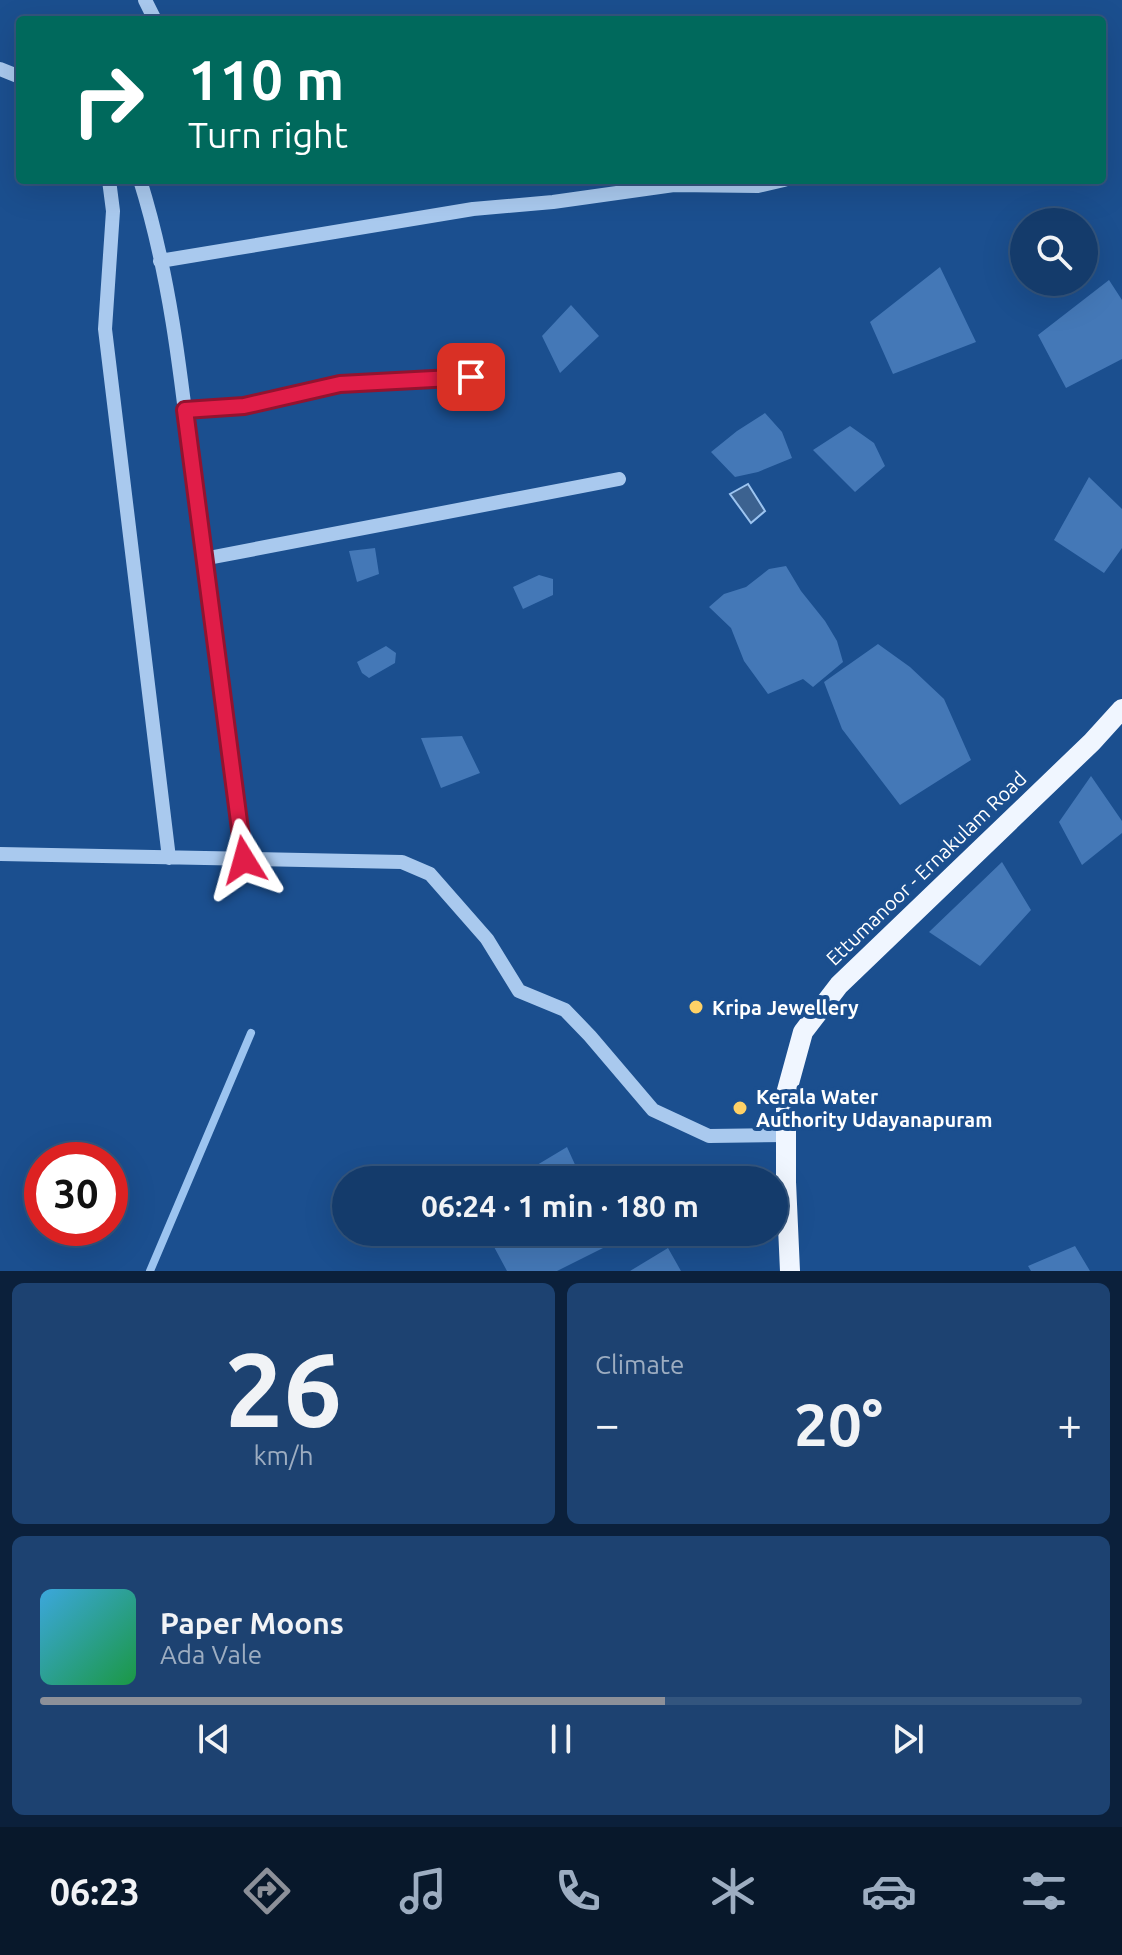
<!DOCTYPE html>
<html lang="en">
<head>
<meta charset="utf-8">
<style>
	body { margin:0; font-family:Ubuntu,sans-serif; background:#1d4271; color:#f1f3f6; height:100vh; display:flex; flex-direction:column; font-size:30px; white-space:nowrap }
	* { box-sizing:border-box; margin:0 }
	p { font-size:26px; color:#9dadc1 }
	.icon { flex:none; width:44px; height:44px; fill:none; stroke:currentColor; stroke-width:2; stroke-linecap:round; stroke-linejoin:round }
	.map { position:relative; height:1271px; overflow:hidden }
	.details { display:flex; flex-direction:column; gap:12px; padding:12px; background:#0b203b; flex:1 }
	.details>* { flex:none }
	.guide { position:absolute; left:16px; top:16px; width:1090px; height:168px; border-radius:8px; box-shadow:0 8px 32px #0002,0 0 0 2px #33557e; background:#00695c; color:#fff; overflow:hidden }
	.tools { position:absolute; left:1010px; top:208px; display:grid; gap:16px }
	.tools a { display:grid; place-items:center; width:88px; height:88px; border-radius:50%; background:#143b6b; box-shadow:0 8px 32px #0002,0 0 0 2px #33557e; font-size:40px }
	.speed { position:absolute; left:24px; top:1142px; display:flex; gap:16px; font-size:40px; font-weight:700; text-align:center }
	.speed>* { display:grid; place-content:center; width:104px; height:104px; border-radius:50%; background:#143b6b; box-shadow:0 8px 32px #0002,0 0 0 2px #33557e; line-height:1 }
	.speed .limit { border:12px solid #d22; background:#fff; color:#111 }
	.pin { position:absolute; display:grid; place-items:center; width:68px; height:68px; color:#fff; margin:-34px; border-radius:16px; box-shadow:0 4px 12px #0006 }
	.me { position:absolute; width:88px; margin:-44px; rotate:352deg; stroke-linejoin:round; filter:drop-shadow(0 0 6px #0008) }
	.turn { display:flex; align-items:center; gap:28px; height:168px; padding:0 40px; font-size:36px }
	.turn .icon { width:104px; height:104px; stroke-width:2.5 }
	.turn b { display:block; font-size:56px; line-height:68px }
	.big { font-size:60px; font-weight:600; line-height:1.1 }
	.details .tile { flex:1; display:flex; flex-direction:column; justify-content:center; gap:12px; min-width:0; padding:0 28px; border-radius:12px; background:#1d4271 }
	.details .dial { align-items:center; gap:0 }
	.dial b { font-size:104px; line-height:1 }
	.song { display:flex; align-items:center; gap:24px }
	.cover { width:96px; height:96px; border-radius:12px; background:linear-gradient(135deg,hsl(200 70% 55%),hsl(140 70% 35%)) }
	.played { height:8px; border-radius:4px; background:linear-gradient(90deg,#8c9099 60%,#33557e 60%) }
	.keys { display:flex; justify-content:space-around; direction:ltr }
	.heat { display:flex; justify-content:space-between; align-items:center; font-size:44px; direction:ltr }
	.details .tiles { flex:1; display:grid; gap:12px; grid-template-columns:1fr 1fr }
	.tile:last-child { grid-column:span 2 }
	.trip { position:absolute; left:332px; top:1166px; width:456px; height:80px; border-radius:40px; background:#143b6b; box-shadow:0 8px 32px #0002,0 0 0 2px #33557e; font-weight:600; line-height:80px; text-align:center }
	.menu { display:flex; height:128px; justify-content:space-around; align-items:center; background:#08182b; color:#9dadc1 }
	.menu .icon { width:56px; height:56px }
	.menu .current { color:#8c9099 }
	.menu b { font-size:36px; color:#f1f3f6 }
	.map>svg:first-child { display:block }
</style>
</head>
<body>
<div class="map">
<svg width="1122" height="1271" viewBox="0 0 1122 1271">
	<rect width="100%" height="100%" fill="#1b4f8f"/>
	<path fill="#3c6290" stroke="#9cc4f0" stroke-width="2" d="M748,484L765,511L751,523L730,494Z"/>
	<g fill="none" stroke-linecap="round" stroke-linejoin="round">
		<path stroke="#9cc4f0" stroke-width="8" d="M150,1271L251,1033"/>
	</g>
	<path fill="#4478b7" d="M940,267L976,342L893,374L870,322Z
		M1109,280L1122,300V359L1066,388L1038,335Z
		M571,305L599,336L560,373L542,336Z
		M765,413L782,432L792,458L758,472L735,477L711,452L737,431Z
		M850,426L874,443L885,466L855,492L813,450Z
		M1089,477L1122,509V548L1104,573L1054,540Z
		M375,548L379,574L357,582L349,551Z
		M786,566L801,591L825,621L837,641L843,662L813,687L803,679L768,694L744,661L731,628L709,607L724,594L746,587L769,569Z
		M539,575L553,579V595L523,609L513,587Z
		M878,644L910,667L944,699L971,760L900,805L842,729L824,682Z
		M386,646L396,653L395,663L369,678L362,673L357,662Z
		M462,736L480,773L441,788L421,738Z
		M1091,776L1122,821V833L1082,865L1059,822Z
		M1002,862L1031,910L980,966L929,932Z
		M567,1147L582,1180H512Z
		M486,1232H605L611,1244L557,1271H507Z
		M1075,1246L1090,1271H1031L1028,1266Z
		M668,1248L681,1271H630Z"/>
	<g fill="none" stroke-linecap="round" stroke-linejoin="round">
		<path stroke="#a9c9ee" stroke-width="14" d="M145,0L155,20
			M0,69L20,77
			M109,180L113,211L105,329L169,858
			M140,180C173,285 183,395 196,504C211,623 228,741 244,860
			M160,261L473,209L553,202L674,185L758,186L784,180
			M185,410L244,406L340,384L471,377
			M203,559L619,479
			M0,854L402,862L430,874L487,939L519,991L565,1010L590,1036L653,1110L709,1136L786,1135"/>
		<path stroke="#f0f6ff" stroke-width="20" d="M790,1271L786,1182V1094L803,1032L839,985L1092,742L1122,709"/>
	</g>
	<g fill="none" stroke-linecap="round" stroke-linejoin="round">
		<defs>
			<path id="route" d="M244,860L185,410L244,406L340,384L471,377"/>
		</defs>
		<use href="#route" stroke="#92132f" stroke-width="20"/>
		<use href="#route" stroke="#e11d48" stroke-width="14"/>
	</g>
	<g fill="#ffd166" stroke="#1b4f8f" stroke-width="3">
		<circle cx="696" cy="1007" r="8"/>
		<circle cx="740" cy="1108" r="8"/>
	</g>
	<g text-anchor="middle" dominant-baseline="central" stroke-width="8" stroke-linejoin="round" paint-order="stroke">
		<g font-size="20" fill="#fff" stroke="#1b4f8f">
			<text transform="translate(926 868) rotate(-44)">Ettumanoor - Ernakulam Road</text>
		</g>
		<g font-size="20" font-weight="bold" fill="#fff" stroke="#1b4f8f" text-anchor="start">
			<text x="712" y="1007">Kripa Jewellery</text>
			<text x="756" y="1096">Kerala Water<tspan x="756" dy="23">Authority Udayanapuram</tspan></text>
		</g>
	</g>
</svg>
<div class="tools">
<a><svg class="icon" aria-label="search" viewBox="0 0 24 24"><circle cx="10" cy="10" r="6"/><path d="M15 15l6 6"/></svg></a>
</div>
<div class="speed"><div class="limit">30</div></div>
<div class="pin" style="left:471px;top:377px;background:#d93025"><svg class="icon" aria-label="arrive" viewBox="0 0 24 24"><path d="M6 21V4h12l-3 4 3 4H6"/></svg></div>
<svg class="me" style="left:244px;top:860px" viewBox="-20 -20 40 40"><path d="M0-17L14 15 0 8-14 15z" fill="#e11d48" stroke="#fff" stroke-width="4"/></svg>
<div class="trip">06:24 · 1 min · 180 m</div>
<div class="guide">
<div class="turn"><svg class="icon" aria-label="right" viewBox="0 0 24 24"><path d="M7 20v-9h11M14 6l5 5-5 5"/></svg><div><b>110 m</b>Turn right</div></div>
</div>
</div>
<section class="details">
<div class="tiles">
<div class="tile dial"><b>26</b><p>km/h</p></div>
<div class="tile"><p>Climate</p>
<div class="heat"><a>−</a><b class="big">20°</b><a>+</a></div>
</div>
<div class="tile">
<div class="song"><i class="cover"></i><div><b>Paper Moons</b><p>Ada Vale</p></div></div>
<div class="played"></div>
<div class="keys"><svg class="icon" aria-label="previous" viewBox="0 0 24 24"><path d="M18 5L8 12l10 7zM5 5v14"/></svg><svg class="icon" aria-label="pause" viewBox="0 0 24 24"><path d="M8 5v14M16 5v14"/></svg><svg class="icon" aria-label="next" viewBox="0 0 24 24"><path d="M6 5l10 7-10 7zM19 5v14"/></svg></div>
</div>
</div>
</section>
<nav class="menu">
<b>06:23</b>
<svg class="icon current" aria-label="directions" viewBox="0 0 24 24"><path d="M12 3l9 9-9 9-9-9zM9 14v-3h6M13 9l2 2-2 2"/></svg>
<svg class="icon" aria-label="music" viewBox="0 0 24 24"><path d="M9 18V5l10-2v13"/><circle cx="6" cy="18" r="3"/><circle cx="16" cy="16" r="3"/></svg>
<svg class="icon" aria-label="phone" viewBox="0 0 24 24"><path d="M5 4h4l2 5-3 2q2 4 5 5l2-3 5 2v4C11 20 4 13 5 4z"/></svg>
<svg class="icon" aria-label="climate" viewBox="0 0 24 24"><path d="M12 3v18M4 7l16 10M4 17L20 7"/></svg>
<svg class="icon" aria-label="car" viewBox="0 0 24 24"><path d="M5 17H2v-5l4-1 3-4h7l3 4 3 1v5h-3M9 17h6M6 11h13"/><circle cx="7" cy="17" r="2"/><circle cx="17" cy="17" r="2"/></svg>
<svg class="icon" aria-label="filters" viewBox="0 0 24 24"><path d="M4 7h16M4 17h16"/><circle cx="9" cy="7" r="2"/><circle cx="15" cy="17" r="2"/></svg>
</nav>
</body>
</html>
